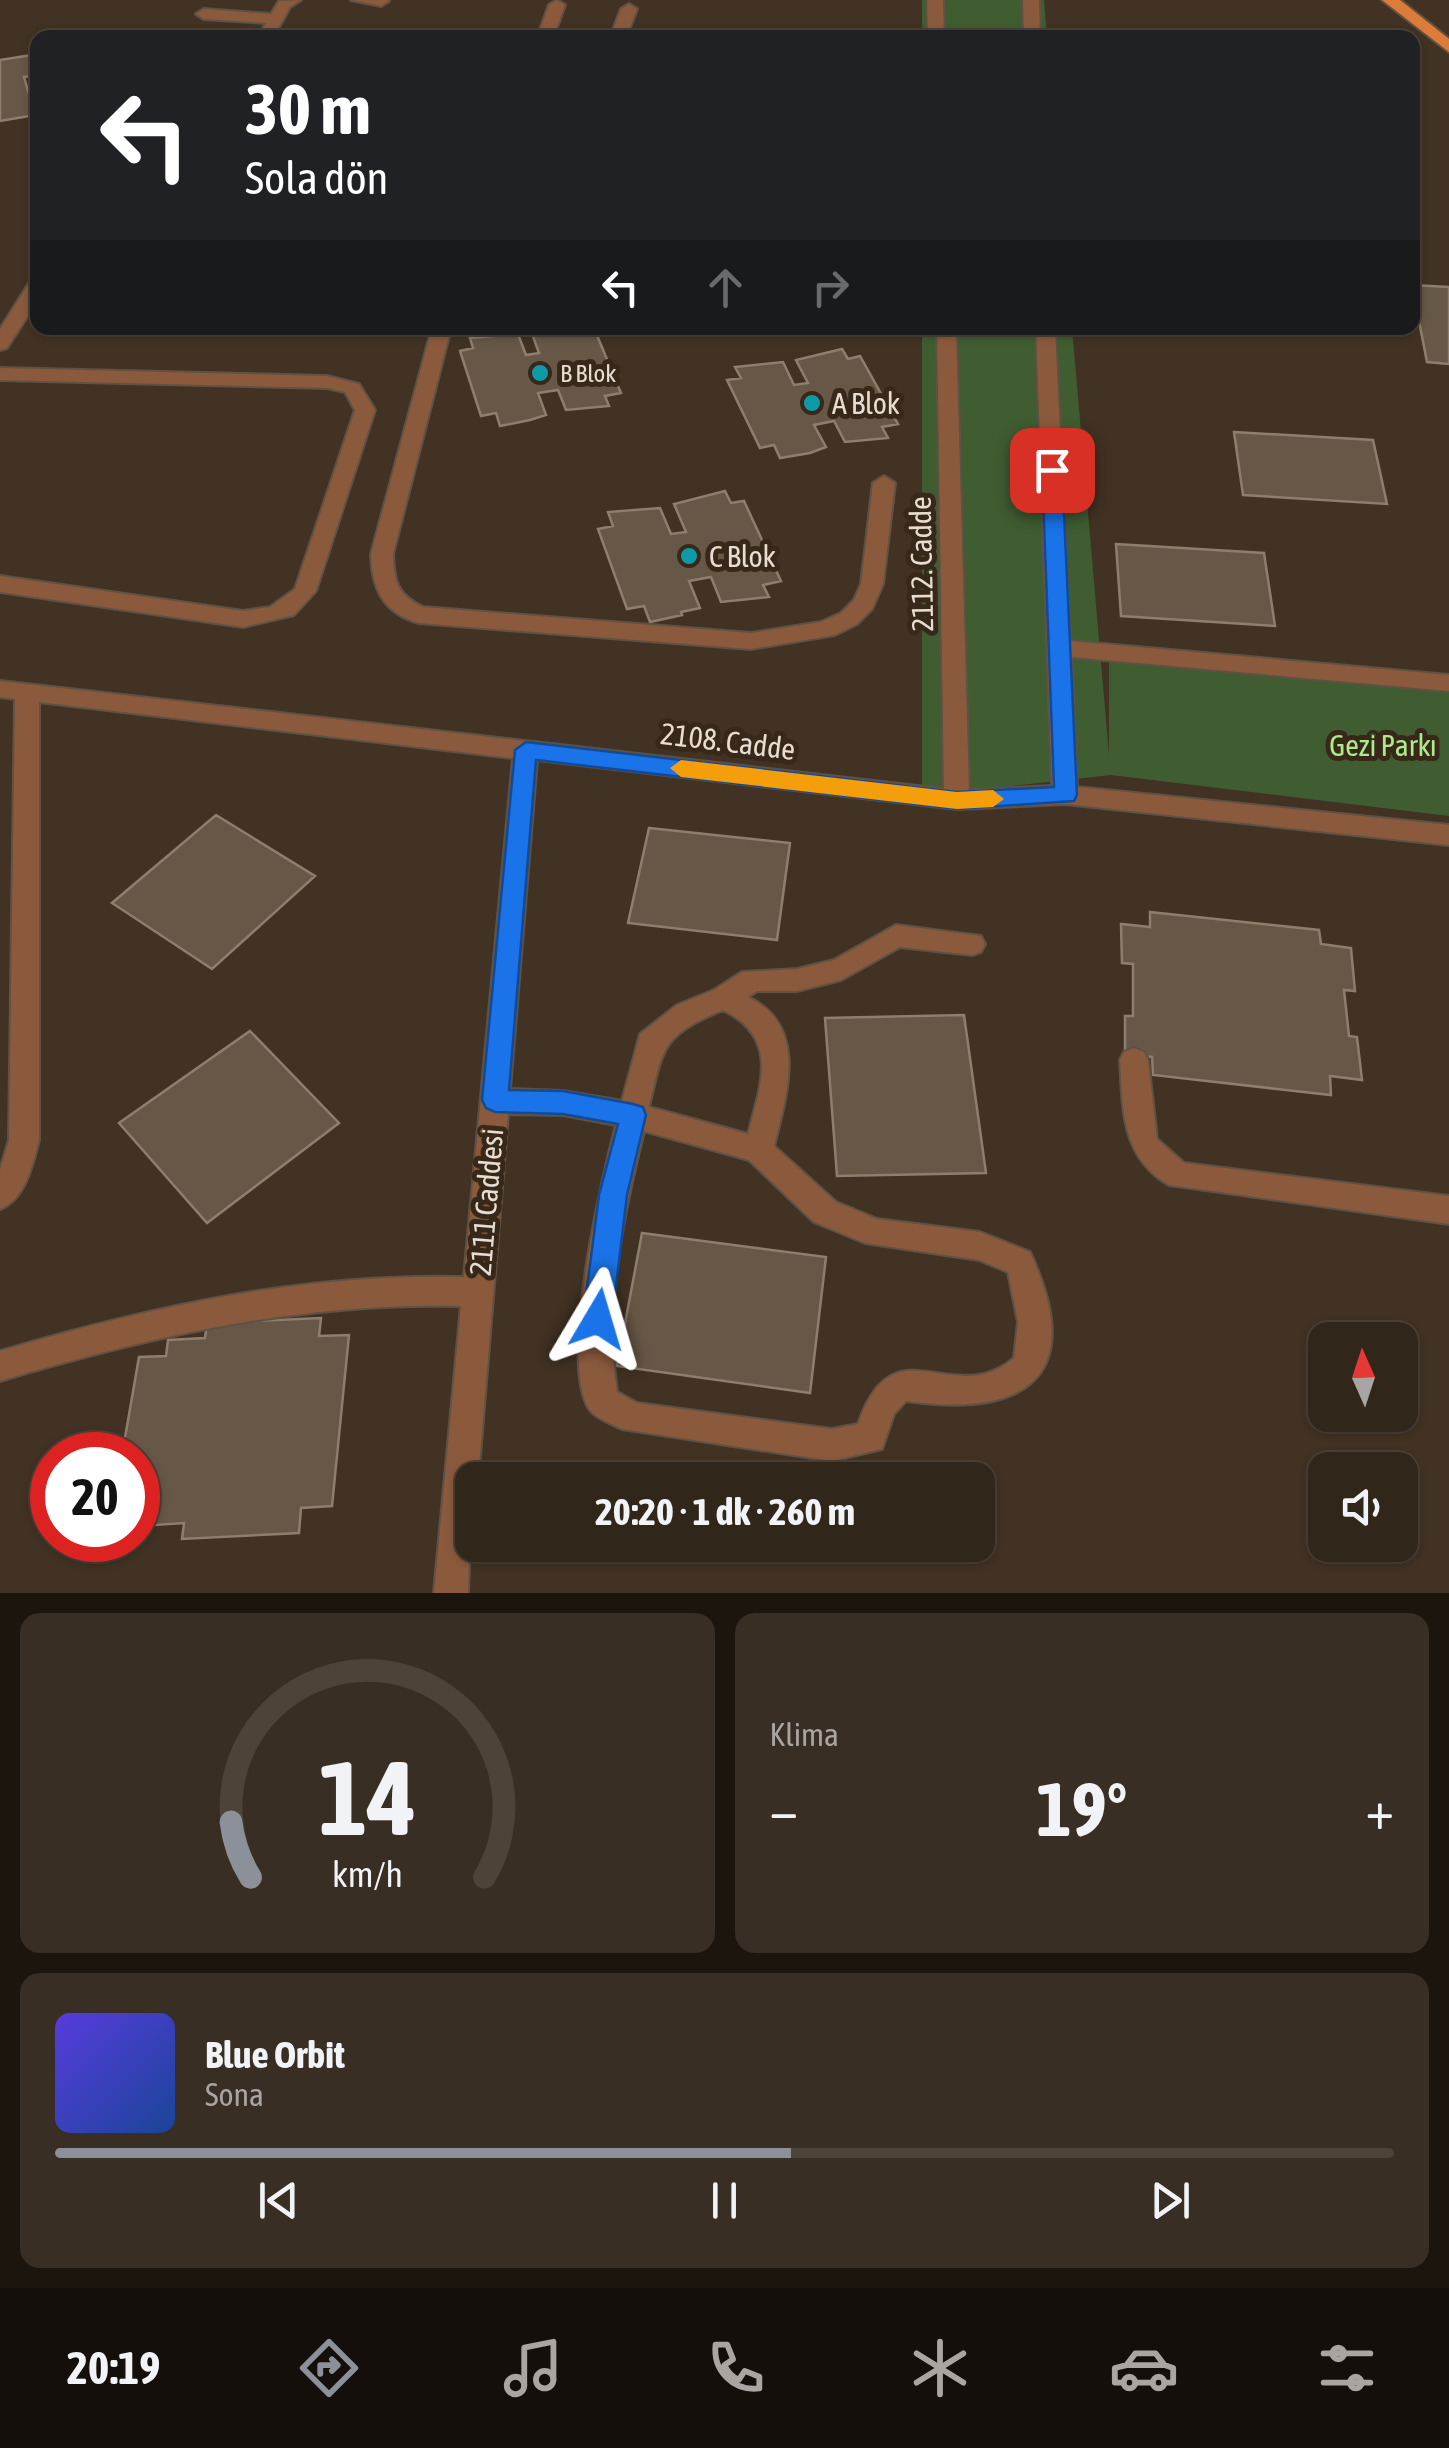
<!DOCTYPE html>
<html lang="tr">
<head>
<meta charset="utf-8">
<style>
	body { margin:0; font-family:"Asap Condensed",sans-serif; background:#392e23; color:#f1f3f6; height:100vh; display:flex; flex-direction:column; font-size:38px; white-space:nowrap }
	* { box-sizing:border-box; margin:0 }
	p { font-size:32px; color:#a8a5a2 }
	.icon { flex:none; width:55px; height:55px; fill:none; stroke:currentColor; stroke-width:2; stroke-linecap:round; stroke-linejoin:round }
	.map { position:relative; height:1593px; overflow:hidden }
	.panel { display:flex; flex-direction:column; gap:20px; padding:20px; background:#1b150e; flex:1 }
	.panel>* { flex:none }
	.banner { position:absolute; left:30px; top:30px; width:1390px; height:305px; border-radius:20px; box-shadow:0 2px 8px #0004,0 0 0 2px #4c4339; background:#202124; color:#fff; overflow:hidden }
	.needle { width:65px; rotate:357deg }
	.fabs { position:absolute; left:1308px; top:1322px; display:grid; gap:20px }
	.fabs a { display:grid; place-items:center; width:110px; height:110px; border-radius:20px; background:#31261a; box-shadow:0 2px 8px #0004,0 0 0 2px #4c4339; font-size:50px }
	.speed { position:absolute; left:30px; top:1432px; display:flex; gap:20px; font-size:50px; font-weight:700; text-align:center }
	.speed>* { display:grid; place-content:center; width:130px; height:130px; border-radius:50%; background:#31261a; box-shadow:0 2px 8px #0004,0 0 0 2px #4c4339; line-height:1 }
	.speed .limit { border:15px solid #d22; background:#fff; color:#111 }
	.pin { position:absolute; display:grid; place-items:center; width:85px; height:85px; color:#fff; margin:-42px; border-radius:20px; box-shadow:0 5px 15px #0006 }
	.me { position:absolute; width:110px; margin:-55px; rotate:7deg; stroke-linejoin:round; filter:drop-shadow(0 0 8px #0008) }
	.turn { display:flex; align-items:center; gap:35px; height:210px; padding:0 50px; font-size:45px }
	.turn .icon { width:130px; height:130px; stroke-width:2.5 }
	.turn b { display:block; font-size:70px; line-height:85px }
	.lanes { display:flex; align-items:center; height:95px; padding:0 50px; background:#0003; justify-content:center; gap:50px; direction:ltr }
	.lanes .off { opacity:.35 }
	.big { font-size:75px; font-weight:700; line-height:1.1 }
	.panel .tile { flex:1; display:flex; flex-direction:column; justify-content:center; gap:15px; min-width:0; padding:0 35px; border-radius:20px; background:#392e23 }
	.panel .dial { align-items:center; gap:0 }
	.dial svg { height:260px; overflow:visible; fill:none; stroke:#4c4339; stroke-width:7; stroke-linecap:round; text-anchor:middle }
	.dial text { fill:#f1f3f6; stroke:none }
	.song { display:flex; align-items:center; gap:30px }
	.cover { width:120px; height:120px; border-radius:15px; background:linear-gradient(135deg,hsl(250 70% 55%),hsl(220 70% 35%)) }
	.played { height:10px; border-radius:5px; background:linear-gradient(90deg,#8c9099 55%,#4c4339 55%) }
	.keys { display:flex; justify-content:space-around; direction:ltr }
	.heat { display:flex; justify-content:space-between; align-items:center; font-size:55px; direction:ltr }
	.panel .tiles { flex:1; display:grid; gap:20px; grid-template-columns:1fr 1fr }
	.tile:last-child { grid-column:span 2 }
	.trip { position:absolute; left:455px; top:1462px; width:540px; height:100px; border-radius:20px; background:#31261a; box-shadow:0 2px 8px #0004,0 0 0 2px #4c4339; font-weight:700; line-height:100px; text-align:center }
	.tab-bar { display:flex; height:160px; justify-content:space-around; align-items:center; background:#140f0a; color:#a8a5a2 }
	.tab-bar .icon { width:70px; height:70px }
	.tab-bar .on { color:#8c9099 }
	.tab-bar b { font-size:45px; color:#f1f3f6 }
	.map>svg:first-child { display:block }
</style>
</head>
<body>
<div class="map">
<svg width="1449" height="1593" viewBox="0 0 1449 1593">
	<rect width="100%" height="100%" fill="#413223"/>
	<path fill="#3f5d31" d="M922,0H1044L1047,37L922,38Z
		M922,328H1072L1109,755V658L1449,687V816L1111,775L922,796Z"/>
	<path fill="#675746" stroke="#8f7e6d" stroke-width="2.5" d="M38,54V75L24,77L35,115L0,121V60Z
		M1412,285L1449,287V364L1427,362Z
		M548,328H594L621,393L605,396L609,406L566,410L558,390L538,393L546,415L530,420L500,426L496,413L481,416L460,351L473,348L470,338L518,334L526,355L539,353L531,331Z
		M842,349L848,359L860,356L898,424L882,427L888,438L845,442L834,421L814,425L826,447L810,453L780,458L774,445L760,448L727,380L741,378L735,367L783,362L794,385L808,383L796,360Z
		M1234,432L1373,440L1387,504L1243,495Z
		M725,491L731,503L744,501L781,581L763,585L769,597L721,602L711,577L689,581L700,608L681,612L682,615L650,622L644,606L627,609L598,529L613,526L608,512L660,508L671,534L686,532L674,504Z
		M1116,544L1264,553L1275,626L1121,616Z
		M216,815L315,876L212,969L112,903Z
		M649,828L790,843L777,940L628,923Z
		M1150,912L1319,930L1321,944L1351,948L1355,991L1344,990L1349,1036L1357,1037L1362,1080L1330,1076L1331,1095L1153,1075L1152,1057L1125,1054V1016H1133V964L1122,963L1121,924L1150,927Z
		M964,1015L986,1173L837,1176L825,1018Z
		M250,1031L339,1123L207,1223L119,1123Z
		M642,1233L826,1257L810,1393L617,1366Z
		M321,1318L319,1336L349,1335L332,1506L301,1508L299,1533L182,1539L184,1523L141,1526L145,1498L138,1499V1455H122L139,1357L166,1356L168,1340L205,1338L207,1323Z"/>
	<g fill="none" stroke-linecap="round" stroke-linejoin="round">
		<defs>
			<path id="minor" d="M301,0L290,7L273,38H257L266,23L204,19L196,14L204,9L271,14L279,1Z
				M351,0H388L389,1L381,6Z
				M557,0L565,5L553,38H537L549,5Z
				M927,0H943L944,38H928Z
				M1023,0H1039L1040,38H1024Z
				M629,4L637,9L626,38H610L621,9Z
				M38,278V300L7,348L0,350V329L31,280Z
				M432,328H451L393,554C394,581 397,595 423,607L751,633L821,622L841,613L854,600L861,584L873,483L884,476L895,483L883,584L872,609L857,624L835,635L751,649L419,623C383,613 372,589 371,554Z
				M937,328H956L969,790L1052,786L1036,328H1055L1070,641L1449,675V691L1071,657L1077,787L1449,825V845L1065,804L957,809L537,760L510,1089L563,1091L622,1101L640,1034L677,1005L714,990L742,972L797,969L834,960L896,925L981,936L985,944L981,952L972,955L900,947L841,980L797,991H757L748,997C809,1026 787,1094 774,1146L836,1202L877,1219L980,1232L1030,1252C1087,1376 1027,1418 906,1401L894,1414L882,1449L832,1461L622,1429C612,1424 595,1418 589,1409C559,1361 602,1180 616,1125L563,1115L508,1114L478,1480H472L468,1593H434L461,1306C302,1302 151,1336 0,1381V1351C153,1306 304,1273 464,1277L513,758L39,702V1140C33,1164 25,1200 0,1209V1170L9,1140L15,699L0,697V681L944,789ZM723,1010C780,1038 761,1084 748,1134L649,1107C663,1047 662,1035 723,1010ZM644,1131L749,1160L814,1222L865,1243L979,1260L1008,1272L1018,1322L1014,1358C953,1411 894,1319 858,1424L832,1429L637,1403L617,1392C604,1303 623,1216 644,1131Z
				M0,368L327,376L359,384L375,410L316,591L294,615L243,627L0,592V576L243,611L270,607L295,589L355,410L345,392L327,388L0,380Z
				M1134,1048L1144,1052L1148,1060L1157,1139L1184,1163L1449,1196V1224L1169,1185C1121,1157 1123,1110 1120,1060L1124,1052Z"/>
			<path id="major" d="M1382,0H1400L1449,39V52Z"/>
		</defs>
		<use href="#minor" stroke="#5f5143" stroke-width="4"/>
		<use href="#major" stroke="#5f5143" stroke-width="4"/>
		<use href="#minor" fill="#8b5a3d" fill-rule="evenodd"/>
		<use href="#major" fill="#dd7b38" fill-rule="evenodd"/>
	</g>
	<path fill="#1a73e8" stroke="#114b97" stroke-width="2.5" d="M1052,464L1062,470L1077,795L1074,801L957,809L536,760L509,1090L563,1091L633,1104L643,1107L646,1115L627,1195L612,1319L608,1329L598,1332L587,1329L583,1319L599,1195L618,1124L563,1114L495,1112L486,1108L482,1100L515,750L526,742L957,792L1054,787L1042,470Z"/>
	<path fill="#f59e0b" d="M681,760L957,792L993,790L1004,799L993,807L957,809L681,777L670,768Z"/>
	<g fill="#0f9aa8" stroke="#372819" stroke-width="4">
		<circle cx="540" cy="373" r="10"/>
		<circle cx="812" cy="403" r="10"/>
		<circle cx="689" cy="556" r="10"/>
	</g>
	<g text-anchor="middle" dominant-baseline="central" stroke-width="10" stroke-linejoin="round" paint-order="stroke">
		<g font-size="25" fill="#e7ddd3" stroke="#372819" text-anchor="start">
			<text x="560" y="373">B Blok</text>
		</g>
		<g font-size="30" fill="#e7ddd3" stroke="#372819" text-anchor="start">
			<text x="832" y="403">A Blok</text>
			<text x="709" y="556">C Blok</text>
		</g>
		<g font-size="30" fill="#e7ddd3" stroke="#372819">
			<text transform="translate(921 564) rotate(-91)">2112. Cadde</text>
			<text transform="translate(728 741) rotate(7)">2108. Cadde</text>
			<text transform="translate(486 1202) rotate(-85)">2111 Caddesi</text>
		</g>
		<g font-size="30" fill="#abeb8c" stroke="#372819">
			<text x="1383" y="745">Gezi Parkı</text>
		</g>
	</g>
</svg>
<div class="fabs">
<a><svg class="needle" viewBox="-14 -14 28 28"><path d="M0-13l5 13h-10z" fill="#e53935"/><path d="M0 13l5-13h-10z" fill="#a8a5a2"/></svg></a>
<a><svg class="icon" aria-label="sound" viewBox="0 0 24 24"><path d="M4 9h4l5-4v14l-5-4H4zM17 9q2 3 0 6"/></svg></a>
</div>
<div class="speed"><div class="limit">20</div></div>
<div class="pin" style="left:1052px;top:470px;background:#d93025"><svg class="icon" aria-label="arrive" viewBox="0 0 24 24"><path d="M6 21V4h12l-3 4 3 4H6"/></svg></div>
<svg class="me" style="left:598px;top:1319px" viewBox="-20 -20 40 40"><path d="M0-17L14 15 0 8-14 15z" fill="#1a73e8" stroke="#fff" stroke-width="4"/></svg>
<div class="trip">20:20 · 1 dk · 260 m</div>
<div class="banner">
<div class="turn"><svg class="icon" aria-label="left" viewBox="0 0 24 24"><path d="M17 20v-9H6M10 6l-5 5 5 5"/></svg><div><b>30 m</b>Sola dön</div></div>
<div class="lanes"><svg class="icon" aria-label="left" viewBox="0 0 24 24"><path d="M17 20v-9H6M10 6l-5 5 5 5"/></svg><svg class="icon off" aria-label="ahead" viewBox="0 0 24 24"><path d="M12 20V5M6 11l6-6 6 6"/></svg><svg class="icon off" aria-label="right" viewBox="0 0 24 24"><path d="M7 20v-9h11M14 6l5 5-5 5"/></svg></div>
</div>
</div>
<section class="panel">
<div class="tiles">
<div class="tile dial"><svg viewBox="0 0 100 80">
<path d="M14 69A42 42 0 1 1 86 69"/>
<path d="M14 69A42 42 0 0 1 8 52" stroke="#8c9099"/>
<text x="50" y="56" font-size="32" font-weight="700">14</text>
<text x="50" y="72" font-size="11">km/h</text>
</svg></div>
<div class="tile"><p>Klima</p>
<div class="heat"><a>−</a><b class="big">19°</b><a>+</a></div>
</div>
<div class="tile">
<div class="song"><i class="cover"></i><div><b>Blue Orbit</b><p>Sona</p></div></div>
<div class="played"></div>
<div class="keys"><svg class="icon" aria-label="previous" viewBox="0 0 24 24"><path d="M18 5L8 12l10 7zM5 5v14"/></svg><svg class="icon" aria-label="pause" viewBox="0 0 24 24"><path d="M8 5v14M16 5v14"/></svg><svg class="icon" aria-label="next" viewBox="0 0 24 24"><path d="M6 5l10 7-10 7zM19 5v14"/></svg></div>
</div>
</div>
</section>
<nav class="tab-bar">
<b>20:19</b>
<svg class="icon on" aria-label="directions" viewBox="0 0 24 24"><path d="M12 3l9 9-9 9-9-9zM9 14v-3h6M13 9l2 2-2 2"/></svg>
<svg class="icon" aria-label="music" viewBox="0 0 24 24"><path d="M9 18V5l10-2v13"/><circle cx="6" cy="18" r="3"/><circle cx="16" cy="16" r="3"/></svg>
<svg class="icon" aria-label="phone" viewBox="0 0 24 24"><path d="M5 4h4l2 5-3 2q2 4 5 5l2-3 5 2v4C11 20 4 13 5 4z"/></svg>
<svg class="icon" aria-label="climate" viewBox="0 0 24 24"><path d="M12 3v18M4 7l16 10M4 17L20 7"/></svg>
<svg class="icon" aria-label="car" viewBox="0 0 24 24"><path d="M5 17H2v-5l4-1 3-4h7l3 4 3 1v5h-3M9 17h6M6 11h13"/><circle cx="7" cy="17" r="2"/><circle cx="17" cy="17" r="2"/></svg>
<svg class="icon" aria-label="filters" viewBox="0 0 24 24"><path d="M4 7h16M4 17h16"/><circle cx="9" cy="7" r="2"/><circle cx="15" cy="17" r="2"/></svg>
</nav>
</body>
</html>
